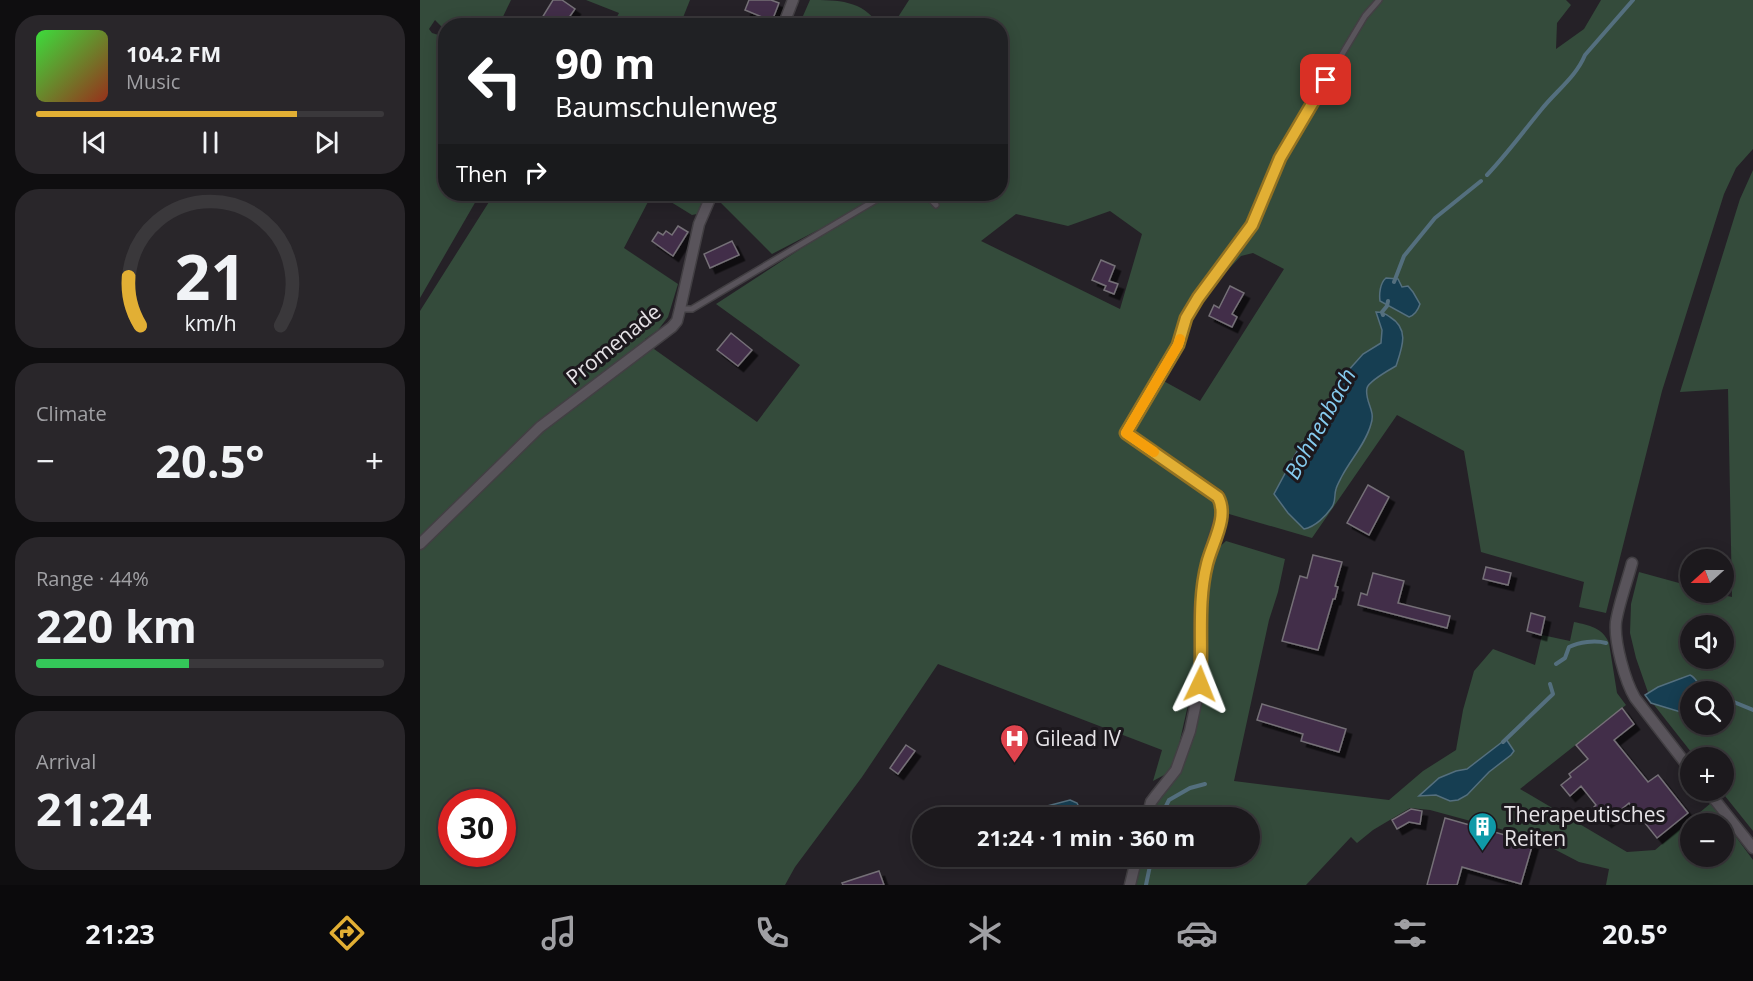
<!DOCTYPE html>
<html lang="en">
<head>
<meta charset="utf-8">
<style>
	body { margin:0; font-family:"Open Sans",sans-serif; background:#29262a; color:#f1f3f6; height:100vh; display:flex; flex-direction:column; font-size:22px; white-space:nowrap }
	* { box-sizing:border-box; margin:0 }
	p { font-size:20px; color:#a0a0a4 }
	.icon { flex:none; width:33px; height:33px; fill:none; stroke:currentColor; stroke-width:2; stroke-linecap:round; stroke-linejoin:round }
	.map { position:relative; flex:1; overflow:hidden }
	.panel { display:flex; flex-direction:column; gap:15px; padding:15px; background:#0f0e10; width:420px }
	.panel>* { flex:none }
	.hud { position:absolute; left:18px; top:18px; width:570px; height:183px; border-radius:24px; box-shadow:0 3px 15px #0003,0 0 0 2px #3a383b; background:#202124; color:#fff; overflow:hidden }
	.needle { width:39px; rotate:249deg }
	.fabs { position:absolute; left:1260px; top:549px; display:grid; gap:12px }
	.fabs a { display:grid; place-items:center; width:54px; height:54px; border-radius:50%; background:#1c191d; box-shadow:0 3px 15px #0003,0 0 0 2px #3a383b; font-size:30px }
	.speed { position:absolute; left:18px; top:789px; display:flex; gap:12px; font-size:30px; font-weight:700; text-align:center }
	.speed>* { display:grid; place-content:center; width:78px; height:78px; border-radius:50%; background:#1c191d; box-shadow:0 3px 15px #0003,0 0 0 2px #3a383b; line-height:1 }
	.speed .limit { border:9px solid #d22; background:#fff; color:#111 }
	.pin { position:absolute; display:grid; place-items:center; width:51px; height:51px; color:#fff; margin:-26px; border-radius:12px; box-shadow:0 3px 9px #0006 }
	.me { position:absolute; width:66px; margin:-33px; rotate:2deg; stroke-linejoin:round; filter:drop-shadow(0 0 4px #0008) }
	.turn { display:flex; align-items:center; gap:21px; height:126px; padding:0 18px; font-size:27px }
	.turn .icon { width:78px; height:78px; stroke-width:2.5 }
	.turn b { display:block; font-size:42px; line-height:51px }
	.then { display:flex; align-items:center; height:57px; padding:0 18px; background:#0003; gap:12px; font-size:22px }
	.big { font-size:45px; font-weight:700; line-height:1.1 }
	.panel .widget { flex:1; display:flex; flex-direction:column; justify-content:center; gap:9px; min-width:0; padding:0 21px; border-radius:24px; background:#29262a }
	.panel .dial { align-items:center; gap:0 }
	.dial svg { height:156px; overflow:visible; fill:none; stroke:#3a383b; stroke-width:7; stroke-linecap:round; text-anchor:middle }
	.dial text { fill:#f1f3f6; stroke:none }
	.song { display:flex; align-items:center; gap:18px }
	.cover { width:72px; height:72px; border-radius:9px; background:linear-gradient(135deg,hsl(120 70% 55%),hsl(10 70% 35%)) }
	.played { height:6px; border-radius:3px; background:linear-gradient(90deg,#e2af34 75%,#3a383b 75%) }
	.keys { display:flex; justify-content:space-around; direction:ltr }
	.heat { display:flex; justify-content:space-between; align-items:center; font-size:33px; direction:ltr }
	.charge { height:9px; border-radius:4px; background:linear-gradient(90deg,#34c759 44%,#3a383b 0) }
	.trip { position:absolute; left:492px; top:807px; width:348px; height:60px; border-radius:30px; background:#1c191d; box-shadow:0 3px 15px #0003,0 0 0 2px #3a383b; font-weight:700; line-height:60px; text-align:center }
	.dock { display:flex; height:96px; justify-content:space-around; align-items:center; background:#0b0a0c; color:#a0a0a4 }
	.dock .icon { width:42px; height:42px }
	.dock .active { color:#e2af34 }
	.dock b { font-size:27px; color:#f1f3f6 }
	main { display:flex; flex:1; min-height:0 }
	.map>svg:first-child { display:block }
</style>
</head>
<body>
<main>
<section class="panel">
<div class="widget">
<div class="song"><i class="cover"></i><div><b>104.2 FM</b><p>Music</p></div></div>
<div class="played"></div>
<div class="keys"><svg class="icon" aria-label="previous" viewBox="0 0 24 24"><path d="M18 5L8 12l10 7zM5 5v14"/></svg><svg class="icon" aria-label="pause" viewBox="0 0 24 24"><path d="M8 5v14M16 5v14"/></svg><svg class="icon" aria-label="next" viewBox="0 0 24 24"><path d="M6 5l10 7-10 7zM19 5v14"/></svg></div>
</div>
<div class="widget dial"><svg viewBox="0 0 100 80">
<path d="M14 69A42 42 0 1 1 86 69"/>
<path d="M14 69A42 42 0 0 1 8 44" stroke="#e2af34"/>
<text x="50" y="56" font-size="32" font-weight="700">21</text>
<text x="50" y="72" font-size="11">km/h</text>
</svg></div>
<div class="widget"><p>Climate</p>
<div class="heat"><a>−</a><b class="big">20.5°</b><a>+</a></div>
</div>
<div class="widget"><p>Range · 44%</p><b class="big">220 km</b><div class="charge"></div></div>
<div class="widget"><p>Arrival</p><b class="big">21:24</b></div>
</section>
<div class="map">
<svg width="1333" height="885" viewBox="0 0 1333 885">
	<defs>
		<filter id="shadow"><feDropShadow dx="5.5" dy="5.5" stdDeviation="0" flood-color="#0009"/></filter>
	</defs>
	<rect width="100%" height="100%" fill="#252127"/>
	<path fill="#344b3b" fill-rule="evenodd" d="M0,0H91L79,25H59L48,24L47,25L26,26L25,30L15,20L9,29L12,33L25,37L26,194H60L0,298Z
		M166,0H270L260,25L192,26L199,13Z
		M390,0C418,0 442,0 459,25H379Z
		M489,0H1146L1151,5L1137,23L1136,49L1164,29L1181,0H1333V149L1316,168L1304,194L1242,391L1186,613L1159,607L1164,582L1061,552L1044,451L977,415L892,538L809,514L804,492L711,428L706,437L795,499L799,512L777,665L756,758L746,774L733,781L742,750L518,664L442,777L375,867L365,885H0V311L74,194H223L230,198L204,248L258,284L248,317L238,330L225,339L234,349L337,422L380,365L296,304L394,240L398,230L352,254L298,200L301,194H580V26L473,25ZM690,211L722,234L700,309L561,241L596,214L648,226ZM833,253L864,269L780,401L740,379L762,345L771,317L790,289L821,256ZM962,330L976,366C969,371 949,381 947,388C944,401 956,410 951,424C943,450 916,471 915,498L884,529L868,513L854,494L881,442L888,441L911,407L919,381L943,354L961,343ZM32,802H82V854H32Z
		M1333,170V831L1301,791L1304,790V758L1275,757L1231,701L1216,658L1210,633L1211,604L1219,572L1270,586V592L1294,593L1312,597L1308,389L1260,392L1320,199ZM1270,626H1304V658H1270ZM1270,692H1304V724H1270Z
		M238,194H285L277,214L272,215Z
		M806,541L865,559L858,592L849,620L814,781L969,800L1003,771L1036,750L1043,710L1054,671L1073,649L1115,665L1122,635L1150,641L1154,622C1169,625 1183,628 1189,643L1197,693L1206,705L1100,789L1207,852L1235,850L1291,803L1333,860V885H1186L1189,869L1159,862L1113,838L1010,810L990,808L953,830L937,843L931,837L886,885H715L721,857L830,856V818L730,817C735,797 753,786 762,768L784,682L786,639L783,608L790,567L795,551ZM1270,824H1304V856H1270Z"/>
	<path fill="#163e52" stroke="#546f7e" stroke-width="1.5" d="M966,278L978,279L982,287L988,286L993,292L1000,304C998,310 995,315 989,317L960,301C959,294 960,283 966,278Z
		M956,312C962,312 965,313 970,317C990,329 982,348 976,366C969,370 949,381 947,388C944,401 956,410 951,424C946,443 931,459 922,476C920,480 917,485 916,489C914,495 916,501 912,507C906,516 895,527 884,529L868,513L854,494L882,442L888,441L911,407L919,381L943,354L961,343L962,330Z
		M1270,675C1275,677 1281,687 1282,691L1270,692V710L1264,713L1231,703L1225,695L1238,687Z
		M1086,739L1094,751L1091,755L1069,772L1047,795L1038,800L1030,801L1016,795L999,796L1019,778L1036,771L1047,769Z
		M650,800L657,803L661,811L658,817H611L616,809Z"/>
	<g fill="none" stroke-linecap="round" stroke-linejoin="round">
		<path stroke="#546f7e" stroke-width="4" d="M1067,175C1086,155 1103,132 1121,110C1135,92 1156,77 1165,55L1213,0
			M974,282L984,256L1015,218L1061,181
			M963,315L962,312L967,306L968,301
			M1136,664L1145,658L1149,647C1159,642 1175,640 1186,643
			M1304,698L1333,710
			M1083,742L1133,694L1130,684
			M740,818L749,800L770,788L785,784
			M726,885L732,856"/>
	</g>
	<path fill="#422d4a" stroke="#757077" stroke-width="1.5" filter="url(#shadow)" d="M133,0H142L155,9L143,26H117Z
		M329,0H351L359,3L352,21L325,10Z
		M258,226L268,232L253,256L232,241L238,232L243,235L246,231L252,235Z
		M312,241L319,255L290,268L284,254Z
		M681,260L695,266L689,281L698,284L694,294L684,290L686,286L672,280Z
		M810,286L824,293L812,314L817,317L812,327L789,316L794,305L799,308Z
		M311,333L332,350L318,366L297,350Z
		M948,485L969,497L949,535L927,523Z
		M893,555L922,562L915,586L918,587L915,599H913L898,650L862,641L880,576L887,578Z
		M1066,567L1091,573L1088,585L1063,579Z
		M953,573L984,581L978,603L1030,616L1027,628L938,605L941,593L947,595Z
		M1111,613L1125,617L1121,635L1107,631Z
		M842,704L926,729L919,752L881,741L883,734L837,720Z
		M1202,708L1214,724L1194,740L1228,782L1238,775L1268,813L1237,838L1209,803L1186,822L1174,807L1176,805L1161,786L1150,796L1141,785L1151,777L1149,774L1168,759L1156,745Z
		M486,745L495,751L478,774L470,768Z
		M991,809L1002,811L1000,824L989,822L977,829L972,820Z
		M1025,818L1113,843L1101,884L1042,867L1037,885H1007Z
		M459,871L464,885H423L422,883Z"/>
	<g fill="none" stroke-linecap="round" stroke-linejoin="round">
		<defs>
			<path id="lane" d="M506,194L516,205
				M260,309H272L466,194
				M706,433L758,345L766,318L778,298L832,225L860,158L945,16L959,0"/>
			<path id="street" d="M363,26L373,0
				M706,433L798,497L801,503L802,511L786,566L780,607V684L770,731L756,770L737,794L731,802L727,818
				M0,544L120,427L252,327L257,321L260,309L279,224L292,194
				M1212,563C1207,582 1199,603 1196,622C1194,642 1205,681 1215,698L1270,769
				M1287,790L1333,848
				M710,885L717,856"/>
		</defs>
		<use href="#lane" stroke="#423f43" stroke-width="8"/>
		<use href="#street" stroke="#423f43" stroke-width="13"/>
		<use href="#lane" stroke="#59545b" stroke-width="5"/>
		<use href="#street" stroke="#59545b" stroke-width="10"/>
	</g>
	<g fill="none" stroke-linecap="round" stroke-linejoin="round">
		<defs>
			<path id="route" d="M780,684C783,644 777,603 787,564C792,543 809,517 798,497L706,433L758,345L766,318L778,298L832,225L860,158L906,80"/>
		</defs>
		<use href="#route" stroke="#937222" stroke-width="15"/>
		<use href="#route" stroke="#e2af34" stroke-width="10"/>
		<path stroke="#f59e0b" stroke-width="10" d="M734,452L706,433L758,345L760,339"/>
	</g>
	<defs>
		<symbol id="hospital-pin" viewBox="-11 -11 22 30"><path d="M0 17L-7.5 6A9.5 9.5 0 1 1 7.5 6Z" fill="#e0444e" stroke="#1c181d"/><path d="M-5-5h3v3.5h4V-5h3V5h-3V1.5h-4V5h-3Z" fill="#fff"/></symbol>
		<symbol id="building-pin" viewBox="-11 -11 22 30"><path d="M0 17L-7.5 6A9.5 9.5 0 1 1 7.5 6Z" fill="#0f9aa8" stroke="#1c181d"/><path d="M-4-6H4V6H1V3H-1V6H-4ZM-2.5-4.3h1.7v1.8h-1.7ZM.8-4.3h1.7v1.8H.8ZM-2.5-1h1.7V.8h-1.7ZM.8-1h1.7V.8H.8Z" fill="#fff"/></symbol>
	</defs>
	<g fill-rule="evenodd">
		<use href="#hospital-pin" x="578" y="722" width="33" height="45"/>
		<use href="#building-pin" x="1046" y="810" width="33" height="45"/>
	</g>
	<g text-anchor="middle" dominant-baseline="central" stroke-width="6" stroke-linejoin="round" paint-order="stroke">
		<g font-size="21" fill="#e5e2e6" stroke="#1c181d">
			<text transform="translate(193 344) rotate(-39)">Promenade</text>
		</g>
		<g font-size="21" fill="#e5e2e6" stroke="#1c181d" text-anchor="start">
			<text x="615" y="738">Gilead IV</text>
			<text x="1084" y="814">Therapeutisches<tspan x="1084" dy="24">Reiten</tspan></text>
		</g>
		<g font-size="22" font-style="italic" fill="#86cbef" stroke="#1c181d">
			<text transform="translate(899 423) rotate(-61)">Bohnenbach</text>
		</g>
	</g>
</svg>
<div class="fabs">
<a><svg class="needle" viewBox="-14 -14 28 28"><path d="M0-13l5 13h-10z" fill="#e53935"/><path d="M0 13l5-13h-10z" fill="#a0a0a4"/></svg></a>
<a><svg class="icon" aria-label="sound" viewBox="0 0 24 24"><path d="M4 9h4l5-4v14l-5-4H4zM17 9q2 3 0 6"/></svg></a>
<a><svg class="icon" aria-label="search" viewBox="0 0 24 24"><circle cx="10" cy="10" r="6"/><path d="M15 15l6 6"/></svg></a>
<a>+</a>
<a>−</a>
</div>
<div class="speed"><div class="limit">30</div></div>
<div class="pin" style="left:906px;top:80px;background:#d93025"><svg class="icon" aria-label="arrive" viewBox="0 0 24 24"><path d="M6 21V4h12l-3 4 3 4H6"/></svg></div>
<svg class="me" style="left:780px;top:684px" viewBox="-20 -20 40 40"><path d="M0-17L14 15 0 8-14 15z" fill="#e2af34" stroke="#fff" stroke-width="4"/></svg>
<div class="trip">21:24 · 1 min · 360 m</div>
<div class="hud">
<div class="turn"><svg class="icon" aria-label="left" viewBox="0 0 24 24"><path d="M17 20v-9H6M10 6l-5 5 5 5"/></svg><div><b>90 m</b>Baumschulenweg</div></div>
<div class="then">Then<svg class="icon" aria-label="right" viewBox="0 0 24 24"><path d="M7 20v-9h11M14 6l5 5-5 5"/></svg></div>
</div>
</div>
</main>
<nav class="dock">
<b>21:23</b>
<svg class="icon active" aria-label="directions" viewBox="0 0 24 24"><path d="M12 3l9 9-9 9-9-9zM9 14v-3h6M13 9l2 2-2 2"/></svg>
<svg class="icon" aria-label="music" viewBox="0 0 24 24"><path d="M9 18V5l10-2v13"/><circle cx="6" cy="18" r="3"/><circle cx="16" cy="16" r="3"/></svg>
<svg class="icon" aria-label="phone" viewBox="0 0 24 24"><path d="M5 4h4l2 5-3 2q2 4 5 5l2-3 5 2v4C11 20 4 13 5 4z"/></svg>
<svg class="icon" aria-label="climate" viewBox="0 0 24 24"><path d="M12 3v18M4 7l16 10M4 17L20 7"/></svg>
<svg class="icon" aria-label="car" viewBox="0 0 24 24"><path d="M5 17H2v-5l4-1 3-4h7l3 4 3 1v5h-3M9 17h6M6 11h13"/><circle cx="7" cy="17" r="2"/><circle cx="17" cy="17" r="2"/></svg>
<svg class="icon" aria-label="filters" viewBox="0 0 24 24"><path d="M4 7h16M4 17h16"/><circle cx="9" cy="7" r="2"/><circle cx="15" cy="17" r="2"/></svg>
<b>20.5°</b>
</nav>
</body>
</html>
